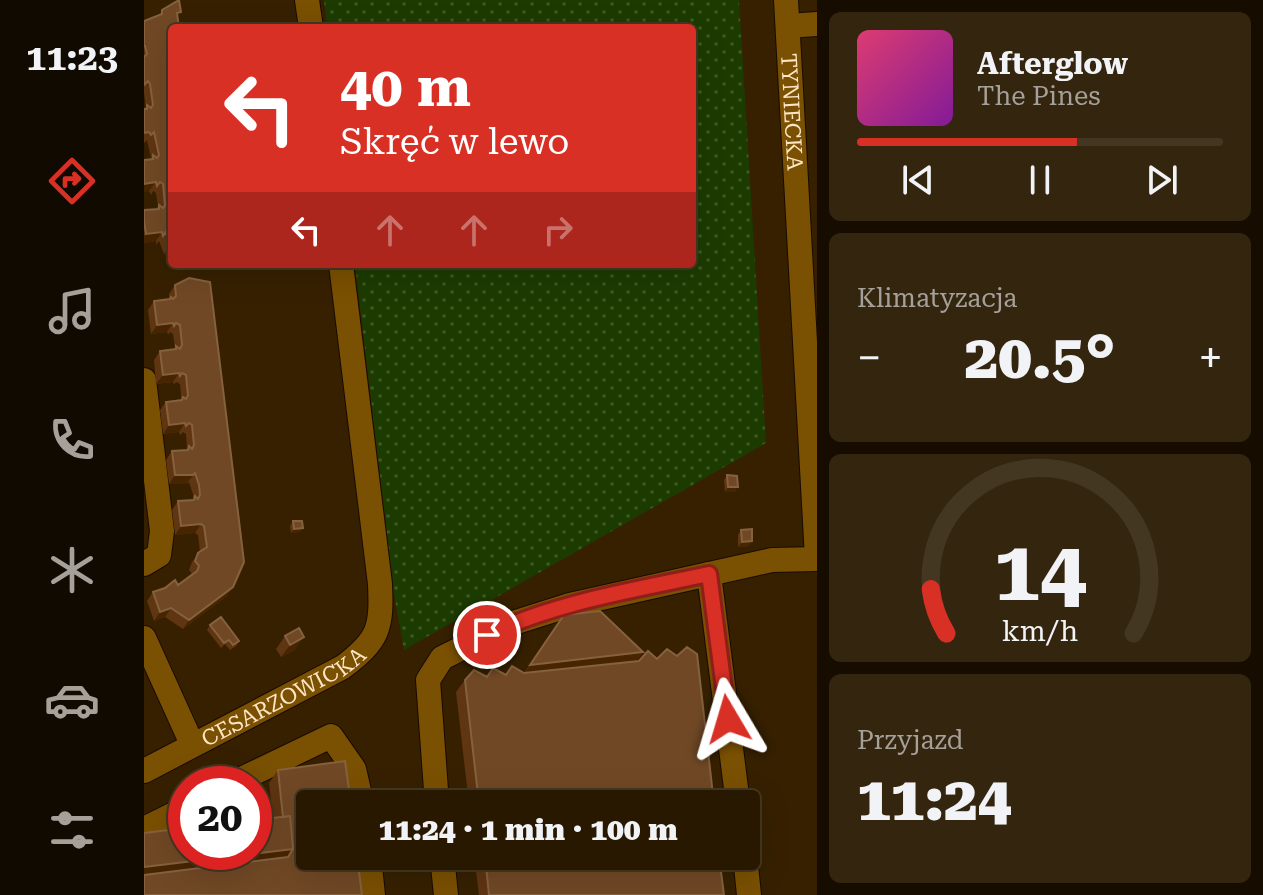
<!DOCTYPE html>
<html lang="pl">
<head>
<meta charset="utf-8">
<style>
	body { margin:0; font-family:"Roboto Serif",serif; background:#34250f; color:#f1f3f6; height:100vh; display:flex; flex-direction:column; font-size:30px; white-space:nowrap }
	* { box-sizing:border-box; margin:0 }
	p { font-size:26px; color:#a5a099 }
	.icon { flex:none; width:44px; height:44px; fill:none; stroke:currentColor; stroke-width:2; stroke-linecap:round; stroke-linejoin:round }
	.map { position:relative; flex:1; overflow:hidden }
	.sheet { display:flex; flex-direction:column; gap:12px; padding:12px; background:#160d00; width:446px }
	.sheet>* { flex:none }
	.banner { position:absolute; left:24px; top:24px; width:528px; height:244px; border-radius:8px; box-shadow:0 8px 32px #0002,0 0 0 2px #443722; background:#d93025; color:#fff; overflow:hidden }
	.speed { position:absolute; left:24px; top:766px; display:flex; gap:16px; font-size:40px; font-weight:700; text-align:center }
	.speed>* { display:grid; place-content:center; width:104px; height:104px; border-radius:50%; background:#281800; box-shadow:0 8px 32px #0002,0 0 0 2px #443722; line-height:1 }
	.speed .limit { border:12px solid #d22; background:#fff; color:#111 }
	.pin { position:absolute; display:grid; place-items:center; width:68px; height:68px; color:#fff; margin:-34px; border:4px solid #fff; border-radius:50%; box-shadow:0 2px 8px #0007 }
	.me { position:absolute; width:88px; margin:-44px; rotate:353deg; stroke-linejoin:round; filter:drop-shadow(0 0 6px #0008) }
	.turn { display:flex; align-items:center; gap:28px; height:168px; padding:0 40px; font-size:36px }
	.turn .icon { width:104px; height:104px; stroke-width:2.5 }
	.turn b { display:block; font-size:56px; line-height:68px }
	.lanes { display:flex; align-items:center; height:76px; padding:0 40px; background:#0003; justify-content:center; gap:40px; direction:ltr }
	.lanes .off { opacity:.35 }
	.big { font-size:60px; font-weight:800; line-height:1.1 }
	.sheet .widget { flex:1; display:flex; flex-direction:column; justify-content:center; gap:12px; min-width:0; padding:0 28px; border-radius:12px; background:#34250f }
	.sheet .dial { align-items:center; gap:0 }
	.dial svg { height:208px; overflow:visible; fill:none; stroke:#443722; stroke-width:7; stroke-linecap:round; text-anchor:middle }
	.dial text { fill:#f1f3f6; stroke:none }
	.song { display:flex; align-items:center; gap:24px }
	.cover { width:96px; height:96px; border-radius:12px; background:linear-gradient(135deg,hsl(340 70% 55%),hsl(290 70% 35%)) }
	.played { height:8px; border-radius:4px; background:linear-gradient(90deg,#d93025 60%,#443722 60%) }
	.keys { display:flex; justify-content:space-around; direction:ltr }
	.heat { display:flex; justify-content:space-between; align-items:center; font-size:44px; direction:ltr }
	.trip { position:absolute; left:152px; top:790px; width:464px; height:80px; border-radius:8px; background:#281800; box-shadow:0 8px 32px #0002,0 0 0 2px #443722; font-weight:800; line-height:80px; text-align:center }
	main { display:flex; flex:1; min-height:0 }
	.tab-bar { display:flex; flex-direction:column; width:144px; justify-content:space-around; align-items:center; background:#100a00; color:#a5a099 }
	.tab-bar .icon { width:56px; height:56px }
	.tab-bar .current { color:#d93025 }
	.tab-bar b { font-size:36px; color:#f1f3f6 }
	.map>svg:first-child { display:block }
</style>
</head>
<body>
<main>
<nav class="tab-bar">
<b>11:23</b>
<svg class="icon current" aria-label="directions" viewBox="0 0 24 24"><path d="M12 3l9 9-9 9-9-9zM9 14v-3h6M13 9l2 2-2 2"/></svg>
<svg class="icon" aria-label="music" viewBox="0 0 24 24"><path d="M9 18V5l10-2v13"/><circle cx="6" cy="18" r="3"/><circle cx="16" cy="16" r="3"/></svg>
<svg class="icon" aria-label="phone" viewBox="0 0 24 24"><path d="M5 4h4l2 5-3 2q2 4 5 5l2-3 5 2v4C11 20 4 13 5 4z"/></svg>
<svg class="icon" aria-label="climate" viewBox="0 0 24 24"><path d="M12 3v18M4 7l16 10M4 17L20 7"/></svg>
<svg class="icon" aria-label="car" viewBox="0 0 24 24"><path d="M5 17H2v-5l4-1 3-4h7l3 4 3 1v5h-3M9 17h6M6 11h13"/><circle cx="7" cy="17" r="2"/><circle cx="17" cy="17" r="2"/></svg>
<svg class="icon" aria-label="filters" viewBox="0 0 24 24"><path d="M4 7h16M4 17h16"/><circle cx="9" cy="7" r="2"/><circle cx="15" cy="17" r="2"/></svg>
</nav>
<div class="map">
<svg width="673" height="895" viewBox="0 0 673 895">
	<defs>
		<pattern id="grass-dots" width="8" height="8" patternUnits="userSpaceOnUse" patternTransform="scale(2)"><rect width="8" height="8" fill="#1c3b01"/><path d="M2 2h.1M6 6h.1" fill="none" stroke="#3e5725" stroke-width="1.8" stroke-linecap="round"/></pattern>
	</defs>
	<rect width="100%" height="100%" fill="#362000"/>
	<path fill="url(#grass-dots)" d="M180,0H595L622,443L260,650L250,594L211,264H548V28H183Z"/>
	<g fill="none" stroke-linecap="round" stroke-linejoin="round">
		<defs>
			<g id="minor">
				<path d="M163,0L167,28"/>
				<path id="s1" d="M642,0L673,558"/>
				<path d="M644,26L673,24"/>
				<path d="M0,380L18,531L15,555L0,564"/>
				<path d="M565,574L594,804"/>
				<path d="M0,638L48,744"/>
				<path id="s2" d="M0,771L199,667C235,640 238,628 236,584L197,264"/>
				<path d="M87,784L187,736L210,769L218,804"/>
				<path d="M293,804L284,680L298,658L366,624L426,605L628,560L673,559"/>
				<path d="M0,829L42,808"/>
				<path d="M225,856L229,895"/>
				<path d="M298,856L302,895"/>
				<path d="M601,856L605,895"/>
			</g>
		</defs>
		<use href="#minor" stroke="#180b00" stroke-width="26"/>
		<use href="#minor" stroke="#7a5002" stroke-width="24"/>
	</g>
	<path fill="#5f3512" d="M18,10L34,17L28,28V256L20,254L15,241L12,245V241L0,243V210L12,209L14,206L12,193L9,191L7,195L5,191L7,158L3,140L0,143V109L2,107L0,93V21L15,15Z
		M31,285L83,596L39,629L21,617L10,621L3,601L9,592L34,585L48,574L45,570L48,562L56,552L54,535L51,533L31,535L28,510L34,501L49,500V494L45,482L42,484H25L22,460L28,451L42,450L43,448L42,434L39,432L36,435L35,432L19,434L16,410L22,402L37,400V395L36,384L32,382L30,385L29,382L12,384L10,360L16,351L30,350L31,348L29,334L26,332L24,335L23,332L7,334L4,310L10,301L25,299V294Z
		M583,475L591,492H581L580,480Z
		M149,521L159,528L156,532L147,533L146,526Z
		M597,530L605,546L594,547V535Z
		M420,615L494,661L570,804H325L312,692L321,680L380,673Z
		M66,625L95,641L92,646L86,650L81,644L77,648L63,630Z
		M141,636L151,650L137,657L132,649Z
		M134,770L218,895L129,818L125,783Z
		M330,856H575L580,895H335Z"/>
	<path fill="#472502" d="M12,182L5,191L0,192V184Z
		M18,232L12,241L0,243V237L2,234Z
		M26,245L28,246V256L20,254Z
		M29,323L23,332L7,334L13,325Z
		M35,373L29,382L12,384L19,375Z
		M41,423L35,432L19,434L25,425Z
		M51,473L42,484H25L31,475Z
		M584,487H594L591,492H581Z
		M57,524L51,533L31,535L37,526Z
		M159,528L156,532L147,533L150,529Z
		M608,541L605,546L594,547L598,542Z
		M89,587L83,596L39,629L45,620Z
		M27,608L21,617L10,621L16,612Z
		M160,637L151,650L137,657L146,645Z
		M499,652L485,673L372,686L386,665Z
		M149,849L135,869L0,886V867Z"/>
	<path fill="#704825" stroke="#86613e" stroke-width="2" d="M35,0L37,12L33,13L35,28H28V246L26,245L22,232L19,236L18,232L2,234L0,221V210L15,209V205L19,208L21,205L19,184L16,182L13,186L12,182L0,184V160L9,159V155L13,158L15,155L10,132L7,135L5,132L0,133V109H3V105L7,108L9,105L6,84L4,81L0,85V57L3,54L1,46H0V21L18,14V10Z
		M45,278L66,282L100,562L89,587L45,620L27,608L16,612L9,592L21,588L31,580L34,585L53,571L55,566L51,561L54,553L63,547L60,526L57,524L37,526L34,501L50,500L51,496L54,499L56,495L55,485L51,473L49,475H31L28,451L44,450L45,446L48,449L50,445L48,425L45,423L42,426L41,423L25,425L22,402L38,400L39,397L42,399L44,395L43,386L42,375L38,373L36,376L35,373L19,375L16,351L32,349V346L36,349L38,345L36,325L32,323L30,326L29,323L13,325L10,301L26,299L27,297L29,299L32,296L31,285Z
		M583,475L593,476L594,487H584Z
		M149,521H158L159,528L150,529Z
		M608,529V541L598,542L597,530Z
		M456,611L499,652L386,665L420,615Z
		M77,617L95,641L89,645L85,640L80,643L66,625Z
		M155,628L160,637L146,645L141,636Z
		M543,647L553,654L570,804H335L321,680L330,670L343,677L349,668L362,675L368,666L380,673L495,661L504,651L513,659L523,649L533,656Z
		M201,761L207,804H166V856H213L218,895H0V875L144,857L149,849L146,816L139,817L134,770Z
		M146,816L149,849L0,867V833L42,828V852H110V820Z
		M341,856H575L580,895H345Z"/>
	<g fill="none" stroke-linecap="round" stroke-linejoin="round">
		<defs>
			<path id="route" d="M343,635C412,602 490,590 565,574L584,719"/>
		</defs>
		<use href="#route" stroke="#8d1f18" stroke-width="20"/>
		<use href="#route" stroke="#d93025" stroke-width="14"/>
	</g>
	<g text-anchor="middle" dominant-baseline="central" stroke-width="8" stroke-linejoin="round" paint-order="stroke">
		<g font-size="22" fill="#fee6c6" stroke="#261905">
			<text stroke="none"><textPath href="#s1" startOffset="112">TYNIECKA</textPath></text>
			<text stroke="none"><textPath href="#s2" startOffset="158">CESARZOWICKA</textPath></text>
		</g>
	</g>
</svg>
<div class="speed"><div class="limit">20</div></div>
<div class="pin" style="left:343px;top:635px;background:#d93025"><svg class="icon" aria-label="arrive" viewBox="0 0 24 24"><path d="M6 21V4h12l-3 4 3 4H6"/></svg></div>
<svg class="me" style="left:584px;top:719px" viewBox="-20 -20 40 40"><path d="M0-17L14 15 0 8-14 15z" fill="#d93025" stroke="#fff" stroke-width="4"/></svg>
<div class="trip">11:24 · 1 min · 100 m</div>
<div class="banner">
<div class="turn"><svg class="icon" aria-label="left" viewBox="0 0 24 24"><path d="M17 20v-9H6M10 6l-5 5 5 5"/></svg><div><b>40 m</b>Skręć w lewo</div></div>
<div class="lanes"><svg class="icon" aria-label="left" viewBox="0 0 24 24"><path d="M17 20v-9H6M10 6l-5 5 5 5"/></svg><svg class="icon off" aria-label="ahead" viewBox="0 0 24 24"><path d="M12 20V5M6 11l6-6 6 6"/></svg><svg class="icon off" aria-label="ahead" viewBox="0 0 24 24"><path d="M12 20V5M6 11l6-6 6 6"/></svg><svg class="icon off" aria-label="right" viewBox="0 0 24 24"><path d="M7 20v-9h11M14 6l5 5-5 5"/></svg></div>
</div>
</div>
<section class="sheet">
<div class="widget">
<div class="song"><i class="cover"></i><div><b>Afterglow</b><p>The Pines</p></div></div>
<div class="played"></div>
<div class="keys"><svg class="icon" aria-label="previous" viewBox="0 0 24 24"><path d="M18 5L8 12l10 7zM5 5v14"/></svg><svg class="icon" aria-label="pause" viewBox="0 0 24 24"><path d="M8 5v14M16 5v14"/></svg><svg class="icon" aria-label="next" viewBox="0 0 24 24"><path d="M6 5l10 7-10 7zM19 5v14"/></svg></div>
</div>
<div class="widget"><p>Klimatyzacja</p>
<div class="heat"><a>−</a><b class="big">20.5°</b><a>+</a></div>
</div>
<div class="widget dial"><svg viewBox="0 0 100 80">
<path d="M14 69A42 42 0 1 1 86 69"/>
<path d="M14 69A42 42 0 0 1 8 52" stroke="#d93025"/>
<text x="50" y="56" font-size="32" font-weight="700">14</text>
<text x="50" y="72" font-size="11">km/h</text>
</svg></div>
<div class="widget"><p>Przyjazd</p><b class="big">11:24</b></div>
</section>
</main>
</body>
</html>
